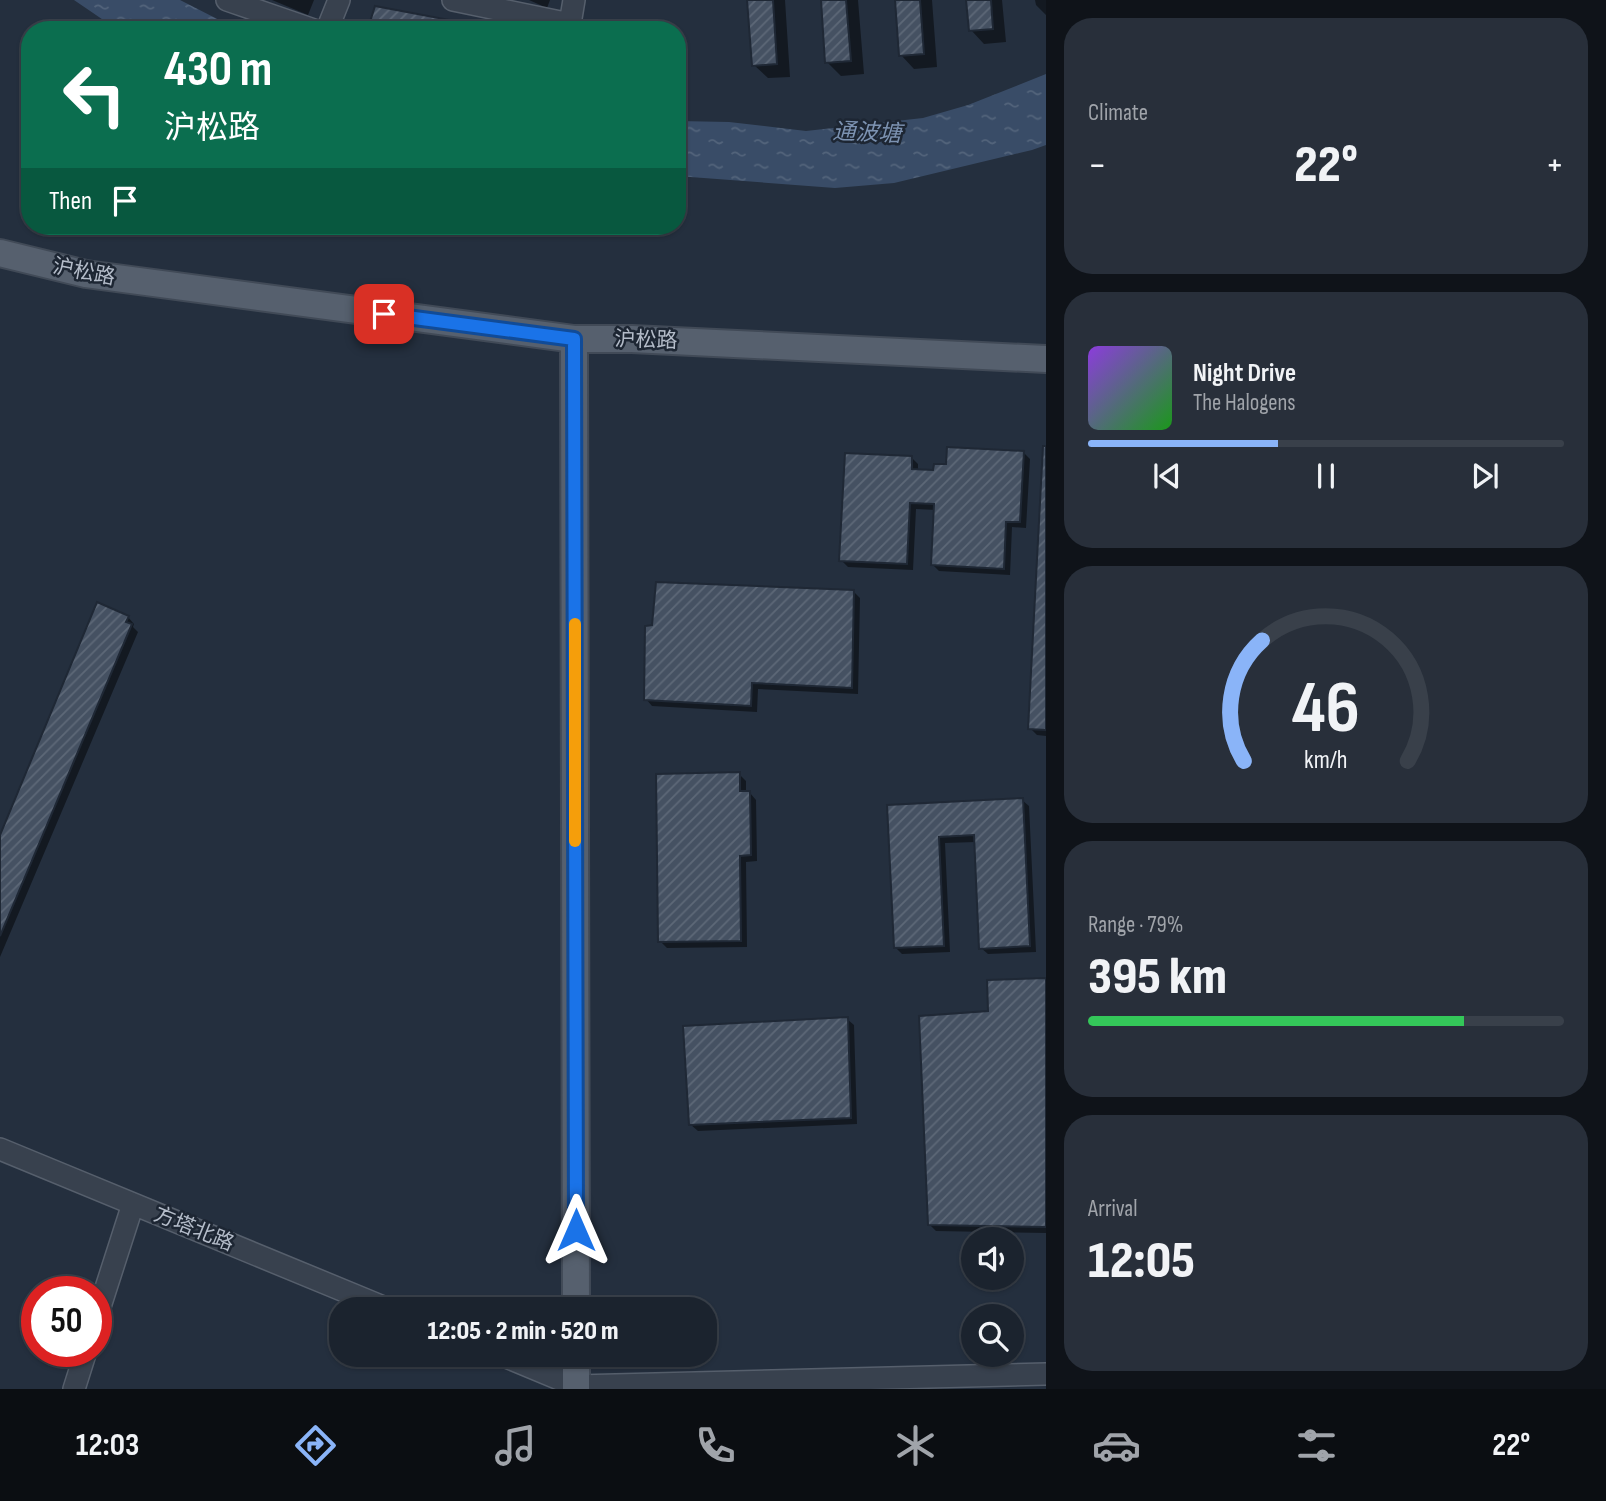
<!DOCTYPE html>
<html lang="en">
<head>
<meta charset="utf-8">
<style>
	body { margin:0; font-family:"Sofia Sans Condensed","Noto Sans SC",sans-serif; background:#282f3a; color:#f1f3f6; height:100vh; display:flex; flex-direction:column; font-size:26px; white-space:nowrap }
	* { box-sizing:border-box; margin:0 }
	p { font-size:23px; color:#a0a4aa }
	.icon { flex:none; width:38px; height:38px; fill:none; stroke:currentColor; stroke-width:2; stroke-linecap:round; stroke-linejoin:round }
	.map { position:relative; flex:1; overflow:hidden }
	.panel { display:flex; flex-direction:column; gap:18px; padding:18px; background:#0f1319; width:560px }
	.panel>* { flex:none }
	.banner { position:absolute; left:21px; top:21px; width:665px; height:214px; border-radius:28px; box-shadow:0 2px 5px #0004,0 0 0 2px #39404a; background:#0b6e4f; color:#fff; overflow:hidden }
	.controls { position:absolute; left:961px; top:1227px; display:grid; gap:14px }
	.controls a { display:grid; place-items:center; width:63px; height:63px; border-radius:50%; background:#1b232e; box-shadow:0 2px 5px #0004,0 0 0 2px #39404a; font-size:35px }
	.speed { position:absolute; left:21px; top:1276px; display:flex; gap:14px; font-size:35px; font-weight:700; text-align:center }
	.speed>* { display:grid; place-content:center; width:91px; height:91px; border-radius:50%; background:#1b232e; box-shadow:0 2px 5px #0004,0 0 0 2px #39404a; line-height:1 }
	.speed .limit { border:10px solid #d22; background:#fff; color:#111 }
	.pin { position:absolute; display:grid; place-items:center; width:60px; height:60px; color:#fff; margin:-30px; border-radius:14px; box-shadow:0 4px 10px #0006 }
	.me { position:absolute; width:77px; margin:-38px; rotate:0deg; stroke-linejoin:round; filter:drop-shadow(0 0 5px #0008) }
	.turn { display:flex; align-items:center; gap:24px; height:147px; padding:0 28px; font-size:32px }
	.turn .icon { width:91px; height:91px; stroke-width:2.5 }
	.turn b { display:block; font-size:49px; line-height:60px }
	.then { display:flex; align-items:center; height:66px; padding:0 28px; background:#0003; gap:14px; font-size:26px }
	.big { font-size:52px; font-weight:800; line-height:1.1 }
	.panel .widget { flex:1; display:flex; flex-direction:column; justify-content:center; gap:10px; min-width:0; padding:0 24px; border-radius:28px; background:#282f3a }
	.panel .dial { align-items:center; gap:0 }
	.dial svg { height:182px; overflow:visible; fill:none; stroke:#39404a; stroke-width:7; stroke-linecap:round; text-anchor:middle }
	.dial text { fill:#f1f3f6; stroke:none }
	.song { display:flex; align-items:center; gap:21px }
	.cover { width:84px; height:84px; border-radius:10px; background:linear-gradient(135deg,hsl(270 70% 55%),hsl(120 70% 35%)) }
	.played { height:7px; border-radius:4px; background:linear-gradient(90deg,#8ab4f8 40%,#39404a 40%) }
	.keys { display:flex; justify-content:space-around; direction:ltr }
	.heat { display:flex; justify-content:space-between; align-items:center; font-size:38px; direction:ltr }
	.charge { height:10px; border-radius:5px; background:linear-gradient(90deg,#34c759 79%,#39404a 0) }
	.trip { position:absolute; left:329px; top:1297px; width:388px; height:70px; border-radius:28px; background:#1b232e; box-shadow:0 2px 5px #0004,0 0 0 2px #39404a; font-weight:800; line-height:70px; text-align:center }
	.tabs { display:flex; height:112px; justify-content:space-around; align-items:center; background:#0b0e12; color:#a0a4aa }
	.tabs .icon { width:49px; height:49px }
	.tabs .selected { color:#8ab4f8 }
	.tabs b { font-size:32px; color:#f1f3f6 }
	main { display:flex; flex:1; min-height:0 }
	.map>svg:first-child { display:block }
</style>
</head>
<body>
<main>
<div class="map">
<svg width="1046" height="1389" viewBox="0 0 1046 1389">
	<defs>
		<pattern id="water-ripples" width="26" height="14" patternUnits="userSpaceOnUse" patternTransform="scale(1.75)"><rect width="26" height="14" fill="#394c67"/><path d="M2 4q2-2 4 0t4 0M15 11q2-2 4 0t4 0" fill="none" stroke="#53647b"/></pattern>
		<pattern id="building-hatch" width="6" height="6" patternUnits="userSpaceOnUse" patternTransform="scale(1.75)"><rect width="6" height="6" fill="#455162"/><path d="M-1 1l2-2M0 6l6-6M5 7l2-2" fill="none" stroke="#5d6877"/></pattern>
	</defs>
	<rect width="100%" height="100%" fill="#242f3e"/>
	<path fill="url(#water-ripples)" d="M74,0H180L229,25L243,30H118Z
		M1046,74V145L1032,150L894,183L835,188L677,176V121L729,122L806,131L923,118L968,105Z"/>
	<path fill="#0007" d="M272,0H314L308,15Z
		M529,0H550L547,8Z
		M749,0H785L790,77L768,78L754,65Z
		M822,0H858L864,74L841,76L827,62Z
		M897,0H932L937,67L914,69L901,55Z
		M968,0H1002L1006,42L984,44L971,30Z
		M1035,0H1046V15L1036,5Z
		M372,22L459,23L465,30H380Z
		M1046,448V736L1037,735L1030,728Z
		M1023,452L1030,459L1026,528L1012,527L1010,575L939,571L933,565L936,510L916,509L913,570L848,567L841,560L912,458L918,464V471L935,472L947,466Z
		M853,591L860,598L858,694L758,689L757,712L652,706L646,699Z
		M128,617L134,624L133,627L138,632L0,957V840Z
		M739,774L746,781V793H750L756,800L757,861L746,862L747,947L667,948L660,941Z
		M1022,800L1029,806L1036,952L988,954L981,948L976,842L945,843L950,952L902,954L895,947L888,806Z
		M1046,980V1233L936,1231L929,1224L990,1013Z
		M847,1019L854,1025L857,1124L698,1131L691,1125Z"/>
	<path fill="url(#building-hatch)" stroke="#1f2835" stroke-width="2" d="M747,0H773L777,64L752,66Z
		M821,0H846L851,61L825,63Z
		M895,0H920L924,54L899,56Z
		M966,0H991L993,29L969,31Z
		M375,6L460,22L458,30H411L370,22Z
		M1043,446H1046V730L1028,729Z
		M947,447L1024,451L1020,522H1006L1004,569L931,565L934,504L910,503L907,564L839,561L845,453L912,456V469L933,470L934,464H946Z
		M656,582L854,590L852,688L752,683L751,706L644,700L645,626L652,625Z
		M97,602L129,616L126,622L132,624L0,936V835Z
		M740,772V791H750L751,855L740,856L741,941L658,942L656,774Z
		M1023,798L1030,946L979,949L974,835L939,837L944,946L894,948L887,805Z
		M1046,978V1227L928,1225L919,1016L988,1011L987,980Z
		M848,1017L851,1118L689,1125L683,1026Z"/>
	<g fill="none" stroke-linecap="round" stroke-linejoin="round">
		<defs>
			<path id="minor" d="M227,0L314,30
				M453,0L570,24L574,0
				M327,30L339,0
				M0,1149L388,1309
				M96,1319L133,1204
				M499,1354L576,1386L1046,1374
				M74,1389L86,1351"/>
			<path id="major" d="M0,253L86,274L574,339H632L1046,359
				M574,339L576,1309
				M576,1354V1389"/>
		</defs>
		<use href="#minor" stroke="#565f6c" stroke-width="24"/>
		<use href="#major" stroke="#414a57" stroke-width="30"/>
		<use href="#minor" stroke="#38414e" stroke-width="21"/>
		<use href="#major" stroke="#56606e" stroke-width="26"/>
	</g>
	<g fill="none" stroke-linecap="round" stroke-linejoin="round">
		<defs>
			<path id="route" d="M384,314L574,339L576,1230"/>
		</defs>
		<use href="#route" stroke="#114b97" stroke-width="18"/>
		<use href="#route" stroke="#1a73e8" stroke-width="12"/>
		<path stroke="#f59e0b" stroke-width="12" d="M575,624V841"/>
	</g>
	<g text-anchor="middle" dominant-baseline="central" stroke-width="5" stroke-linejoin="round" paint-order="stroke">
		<g font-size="21" fill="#b4bcc9" stroke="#1d2633">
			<text transform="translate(84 272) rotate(11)">沪松路</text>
			<text transform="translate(646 340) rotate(2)">沪松路</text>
			<text transform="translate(194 1229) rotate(22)">方塔北路</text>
		</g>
		<g font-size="23" font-style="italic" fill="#7c92b1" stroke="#1d2633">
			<text transform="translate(867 133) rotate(2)">通波塘</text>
		</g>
	</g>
</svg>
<div class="controls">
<a><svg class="icon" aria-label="sound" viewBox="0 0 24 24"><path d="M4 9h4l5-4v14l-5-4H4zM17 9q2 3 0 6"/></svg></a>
<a><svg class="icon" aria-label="search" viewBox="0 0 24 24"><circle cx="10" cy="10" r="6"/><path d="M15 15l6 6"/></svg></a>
</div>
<div class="speed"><div class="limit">50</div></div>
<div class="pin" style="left:384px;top:314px;background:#d93025"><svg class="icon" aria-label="arrive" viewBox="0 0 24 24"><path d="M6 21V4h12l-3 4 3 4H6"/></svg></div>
<svg class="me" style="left:576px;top:1230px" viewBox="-20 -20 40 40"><path d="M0-17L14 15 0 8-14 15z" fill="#1a73e8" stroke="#fff" stroke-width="4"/></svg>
<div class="trip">12:05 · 2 min · 520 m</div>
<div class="banner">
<div class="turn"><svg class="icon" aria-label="left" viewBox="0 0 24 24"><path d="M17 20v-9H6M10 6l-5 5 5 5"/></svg><div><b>430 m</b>沪松路</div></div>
<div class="then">Then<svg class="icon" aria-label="arrive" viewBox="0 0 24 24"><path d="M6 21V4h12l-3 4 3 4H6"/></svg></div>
</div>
</div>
<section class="panel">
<div class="widget"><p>Climate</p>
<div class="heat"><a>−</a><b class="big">22°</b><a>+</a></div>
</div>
<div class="widget">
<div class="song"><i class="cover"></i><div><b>Night Drive</b><p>The Halogens</p></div></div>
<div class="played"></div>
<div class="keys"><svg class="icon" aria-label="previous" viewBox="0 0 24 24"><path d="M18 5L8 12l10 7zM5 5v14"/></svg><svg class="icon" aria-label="pause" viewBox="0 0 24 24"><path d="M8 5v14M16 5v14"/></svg><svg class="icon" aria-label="next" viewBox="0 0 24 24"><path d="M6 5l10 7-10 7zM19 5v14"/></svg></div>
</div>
<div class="widget dial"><svg viewBox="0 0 100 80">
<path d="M14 69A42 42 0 1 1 86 69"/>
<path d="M14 69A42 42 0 0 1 22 16" stroke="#8ab4f8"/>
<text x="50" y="56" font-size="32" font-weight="700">46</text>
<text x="50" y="72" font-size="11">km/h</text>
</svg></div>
<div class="widget"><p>Range · 79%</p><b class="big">395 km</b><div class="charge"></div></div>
<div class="widget"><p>Arrival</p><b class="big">12:05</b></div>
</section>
</main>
<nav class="tabs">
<b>12:03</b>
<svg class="icon selected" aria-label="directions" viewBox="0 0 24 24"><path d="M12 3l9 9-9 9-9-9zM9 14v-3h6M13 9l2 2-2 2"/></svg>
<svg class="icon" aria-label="music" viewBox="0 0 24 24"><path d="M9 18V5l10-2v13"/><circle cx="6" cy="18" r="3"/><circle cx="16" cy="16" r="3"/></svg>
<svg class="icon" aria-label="phone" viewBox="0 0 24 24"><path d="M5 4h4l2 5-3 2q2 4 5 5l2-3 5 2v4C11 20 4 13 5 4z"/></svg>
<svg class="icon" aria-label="climate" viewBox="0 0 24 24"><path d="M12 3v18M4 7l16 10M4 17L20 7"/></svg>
<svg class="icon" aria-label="car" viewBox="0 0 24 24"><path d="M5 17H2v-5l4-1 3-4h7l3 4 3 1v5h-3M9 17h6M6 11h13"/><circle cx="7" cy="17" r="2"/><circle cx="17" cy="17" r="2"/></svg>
<svg class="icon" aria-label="filters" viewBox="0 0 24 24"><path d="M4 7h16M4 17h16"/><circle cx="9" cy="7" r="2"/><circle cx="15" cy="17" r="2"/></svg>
<b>22°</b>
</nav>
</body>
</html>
